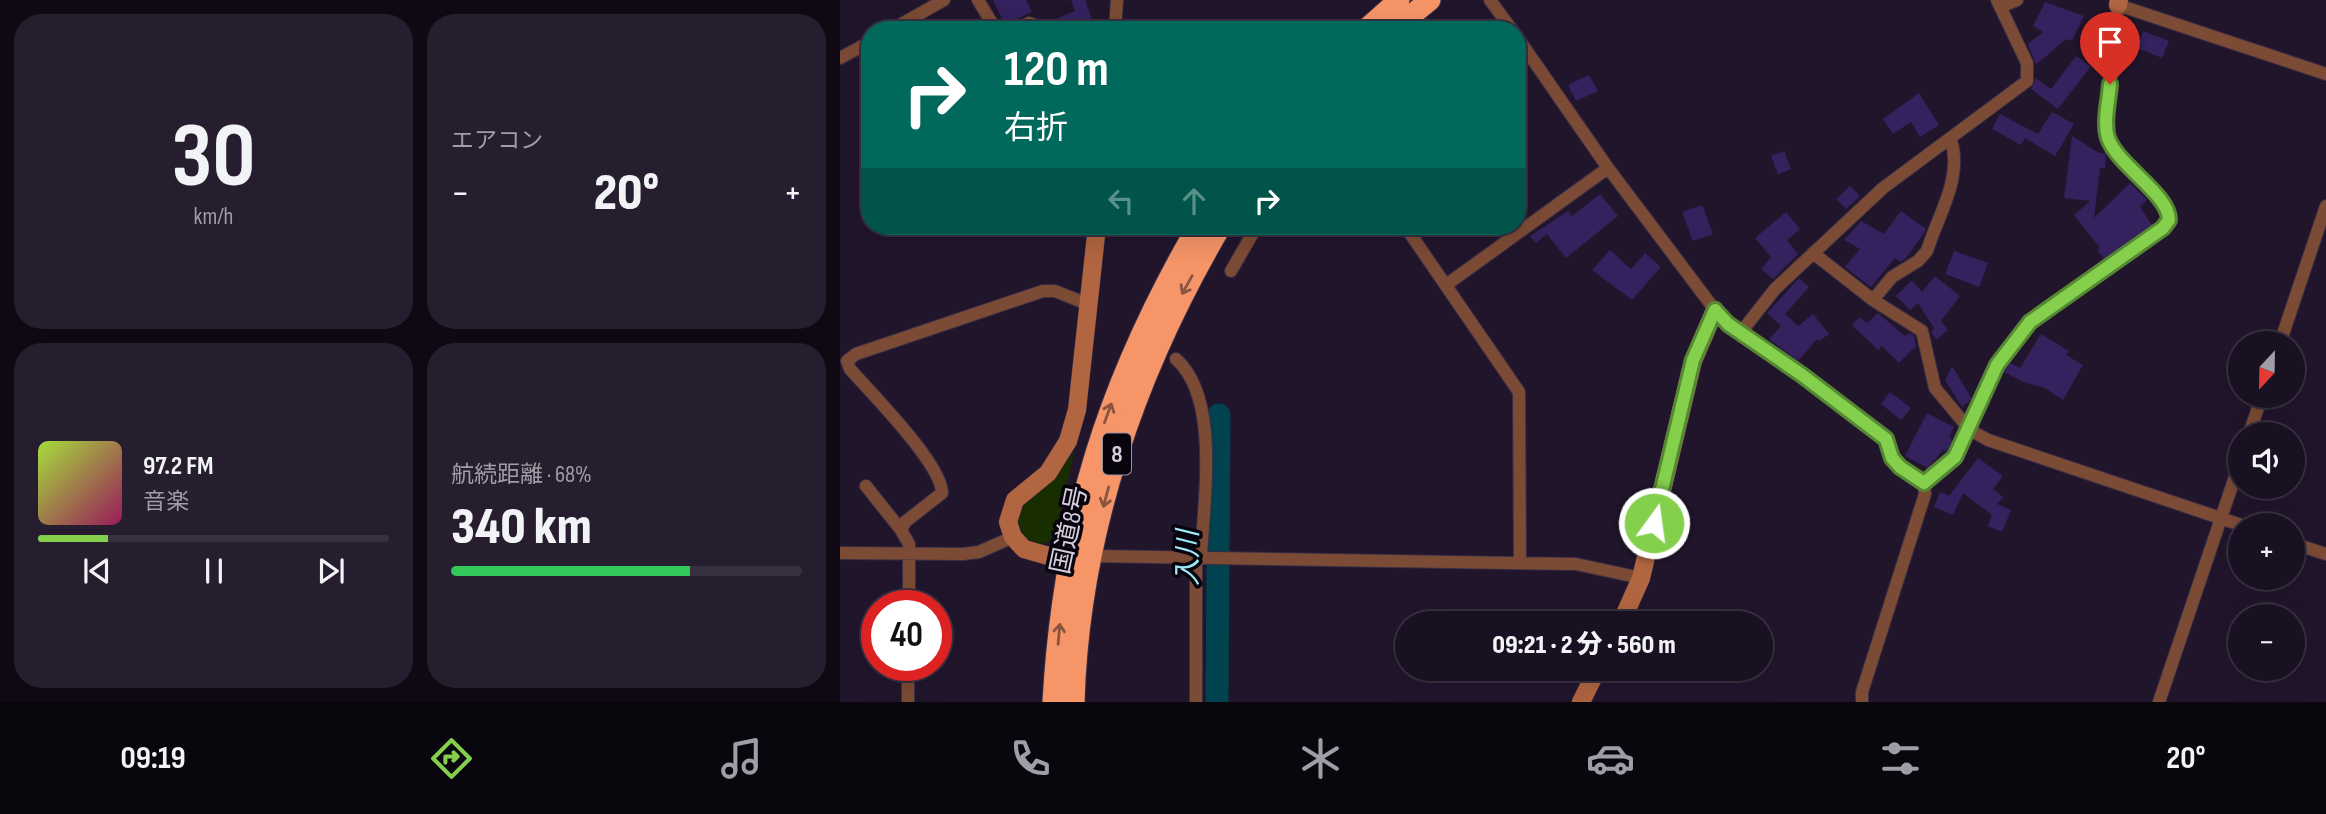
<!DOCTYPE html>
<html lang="ja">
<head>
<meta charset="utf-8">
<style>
	body { margin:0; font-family:"Sofia Sans Condensed","Noto Sans JP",sans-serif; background:#261e2e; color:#f1f3f6; height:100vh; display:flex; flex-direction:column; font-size:26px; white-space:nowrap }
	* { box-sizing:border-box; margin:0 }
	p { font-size:23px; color:#9f9da5 }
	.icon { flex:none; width:38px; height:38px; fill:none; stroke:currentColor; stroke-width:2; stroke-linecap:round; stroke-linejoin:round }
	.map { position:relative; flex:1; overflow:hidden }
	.panel { display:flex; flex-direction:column; gap:14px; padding:14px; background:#0e0912; width:840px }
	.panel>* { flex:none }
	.hud { position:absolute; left:21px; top:21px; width:665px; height:214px; border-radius:28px; box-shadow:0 7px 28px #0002,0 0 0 2px #37303f; background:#00695c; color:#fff; overflow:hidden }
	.needle { width:46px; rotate:202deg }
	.buttons { position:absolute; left:1388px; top:331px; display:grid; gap:14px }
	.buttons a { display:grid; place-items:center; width:77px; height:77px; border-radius:50%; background:#191021; box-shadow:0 7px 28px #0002,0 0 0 2px #37303f; font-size:35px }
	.speed { position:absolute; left:21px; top:590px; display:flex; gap:14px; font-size:35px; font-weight:700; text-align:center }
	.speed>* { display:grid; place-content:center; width:91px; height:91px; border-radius:50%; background:#191021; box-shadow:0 7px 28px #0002,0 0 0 2px #37303f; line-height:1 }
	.speed .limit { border:10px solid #d22; background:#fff; color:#111 }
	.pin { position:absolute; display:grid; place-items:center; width:60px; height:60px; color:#fff; margin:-72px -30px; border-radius:50% 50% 50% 0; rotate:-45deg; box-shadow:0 0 7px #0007 }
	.pin .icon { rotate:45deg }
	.me { position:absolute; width:77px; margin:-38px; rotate:14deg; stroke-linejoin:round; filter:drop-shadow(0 0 5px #0008) }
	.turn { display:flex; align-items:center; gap:24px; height:147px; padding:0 28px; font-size:32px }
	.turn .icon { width:91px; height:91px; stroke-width:2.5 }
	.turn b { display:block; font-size:49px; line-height:60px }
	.lanes { display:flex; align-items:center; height:66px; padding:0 28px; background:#0003; justify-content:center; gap:35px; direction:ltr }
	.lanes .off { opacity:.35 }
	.big { font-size:52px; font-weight:800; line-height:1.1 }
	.panel .tile { flex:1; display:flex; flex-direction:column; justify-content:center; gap:10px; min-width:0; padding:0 24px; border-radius:28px; background:#261e2e }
	.panel .dial { align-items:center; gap:0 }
	.dial b { font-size:91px; line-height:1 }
	.song { display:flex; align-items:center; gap:21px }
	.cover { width:84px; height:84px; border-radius:10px; background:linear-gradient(135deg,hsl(80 70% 55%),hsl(330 70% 35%)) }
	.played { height:7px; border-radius:4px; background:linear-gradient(90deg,#84d04d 20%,#37303f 20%) }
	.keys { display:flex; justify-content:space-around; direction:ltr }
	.heat { display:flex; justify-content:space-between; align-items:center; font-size:38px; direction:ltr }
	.charge { height:10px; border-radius:5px; background:linear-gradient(90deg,#34c759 68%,#37303f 0) }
	.panel .tiles { flex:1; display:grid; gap:14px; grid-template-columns:repeat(2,1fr) }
	.trip { position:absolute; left:555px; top:611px; width:378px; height:70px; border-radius:35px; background:#191021; box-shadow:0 7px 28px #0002,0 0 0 2px #37303f; font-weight:800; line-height:70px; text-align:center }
	.menu { display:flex; height:112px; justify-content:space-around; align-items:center; background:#0a060d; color:#9f9da5 }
	.menu .icon { width:49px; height:49px }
	.menu .on { color:#84d04d }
	.menu b { font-size:32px; color:#f1f3f6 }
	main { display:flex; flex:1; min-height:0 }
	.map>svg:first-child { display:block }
</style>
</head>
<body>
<main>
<section class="panel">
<div class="tiles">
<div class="tile dial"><b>30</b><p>km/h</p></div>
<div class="tile"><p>エアコン</p>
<div class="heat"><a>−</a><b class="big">20°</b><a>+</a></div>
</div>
<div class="tile">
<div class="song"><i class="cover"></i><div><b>97.2 FM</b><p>音楽</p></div></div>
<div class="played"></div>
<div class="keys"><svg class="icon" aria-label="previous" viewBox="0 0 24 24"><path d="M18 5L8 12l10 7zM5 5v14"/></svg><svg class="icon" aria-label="pause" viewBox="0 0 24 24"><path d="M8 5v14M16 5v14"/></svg><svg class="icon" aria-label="next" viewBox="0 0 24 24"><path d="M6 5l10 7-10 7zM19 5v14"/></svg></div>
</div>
<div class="tile"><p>航続距離 · 68%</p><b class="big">340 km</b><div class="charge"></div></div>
</div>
</section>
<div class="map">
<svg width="1486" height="702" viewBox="0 0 1486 702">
	<rect width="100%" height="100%" fill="#21152c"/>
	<path fill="#182d00" d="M235,450L216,531L209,542L200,544L185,538L178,521L186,500L211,483Z"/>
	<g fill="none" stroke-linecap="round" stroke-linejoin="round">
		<path stroke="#00434e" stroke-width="23" d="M377,702L379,415"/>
	</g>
	<path fill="#34215e" d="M153,0H186L192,12L165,25Z
		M231,0H245L256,30H221L216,19L235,11Z
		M1205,2L1244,16L1232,41L1226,39L1196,65L1188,44L1203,32L1193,26Z
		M1303,31L1329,41L1322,58L1297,48Z
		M1236,56L1251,66L1218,109L1191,89L1196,78L1211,89Z
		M749,75L758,91L736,101L728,85Z
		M1079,93L1099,125L1080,137L1071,122L1053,134L1043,119Z
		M1212,112L1234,124L1215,156L1185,138L1181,145L1152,129L1160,114L1198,134Z
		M1232,136L1259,153H1266L1265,168H1260L1254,218L1290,183L1307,200L1300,207L1312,225L1264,259L1257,250L1260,248L1234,215L1250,201L1224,198Z
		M944,151L951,169L938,174L931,156Z
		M1010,186L1020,196L1006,209L996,199Z
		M760,194L778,216L726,258L707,234L696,243L690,236L728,211L732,216Z
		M862,205L873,234L853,241L842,212Z
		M1061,211L1086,229L1084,233L1066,258L1060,262L1055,258L1031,287L1005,267L1020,249L1004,240L1021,221L1044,234Z
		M946,212L960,229L947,240L958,254L933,279L921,269L931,257L915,238Z
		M770,250L791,269L805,253L821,267L792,300L752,270Z
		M1114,251L1148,263L1139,287L1105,274Z
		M1095,276L1120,296L1101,321L1108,330L1097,339L1091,333L1094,328L1078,303L1070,310L1056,296L1072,280L1082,292Z
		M959,278L969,287L945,314L958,326L973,314L989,334L979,341L977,339L958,361L929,339L941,326L927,313Z
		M1038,313L1065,336L1069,333L1074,336L1076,346L1059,363L1042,346L1038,350L1012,325L1020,317L1027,323Z
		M1201,334L1229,351L1226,355L1243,365L1223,400L1205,388L1183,382L1164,372L1170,363L1180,368Z
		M1112,366L1132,399L1122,407L1105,380Z
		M1050,392L1071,408L1061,420L1041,404Z
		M1087,413L1114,427L1109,437L1113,440L1108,452L1103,450L1088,468L1065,456Z
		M1138,458L1163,476L1153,489L1163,497L1157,504L1171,510L1162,532L1148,526L1152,515L1123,493L1113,515L1094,507L1100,492L1109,496Z"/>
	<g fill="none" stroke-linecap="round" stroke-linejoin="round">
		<defs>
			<path id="street" d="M138,0L156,30
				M650,0L672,30
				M1160,7L1177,0
				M51,30L104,0
				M177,30L189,23L208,30
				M275,30L277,0
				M677,37L768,168L875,310L888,324L962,375L1046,439L1053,458L1060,467L1084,483
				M0,58L30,42
				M565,226L679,392L680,562
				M973,253L1033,300L1082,331L1095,388L1130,430L1148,440L1401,525
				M391,271L417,226
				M606,285L768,168
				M1033,300L1052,277L1078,261L1087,251C1098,215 1123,178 1111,140
				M902,331L935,289L1043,188L1187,81V63L1157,0
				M1440,343L1486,206
				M336,359C381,399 363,503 361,559
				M1409,434L1422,396
				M1084,483L1115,457L1157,365L1190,322L1323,228L1329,220C1329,197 1274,162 1266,129L1278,5L1486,74
				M26,486L61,530
				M1452,543L1486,554
				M0,553L123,554L139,552L173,537
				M253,556L736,564L801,578
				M69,606V544L61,530L65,522L102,493C102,464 31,393 10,369L7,361L16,354L203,291H215L250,305
				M68,702V665
				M356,702V559
				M1022,702V692L1085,494L1084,483
				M1319,702L1400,462"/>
			<path id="secondary" d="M1278,5L1279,0
				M243,557H212L184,549L173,537L168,522L175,500L208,473L228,441L237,410L257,226
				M781,623L801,578L853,361L875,310
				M741,702L758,668"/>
			<path id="highway" d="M525,30L559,0
				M553,30L590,0
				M213,702C223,522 268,381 358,226
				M234,702C239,533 296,370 381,226"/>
		</defs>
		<use href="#street" stroke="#3a2f45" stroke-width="14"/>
		<use href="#secondary" stroke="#3a2f45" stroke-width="19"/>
		<use href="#highway" stroke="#3a2f45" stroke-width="23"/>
		<use href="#street" stroke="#7c4b35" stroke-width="12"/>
		<use href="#secondary" stroke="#b26541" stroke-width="18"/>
		<use href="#highway" stroke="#f59568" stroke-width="21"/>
	</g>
	<defs><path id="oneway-shaft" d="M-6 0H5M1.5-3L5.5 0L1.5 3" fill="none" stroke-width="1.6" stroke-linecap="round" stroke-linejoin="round" transform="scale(1.75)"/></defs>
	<g stroke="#8a543f">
		<use href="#oneway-shaft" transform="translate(347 285) rotate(119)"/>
		<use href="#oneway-shaft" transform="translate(268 413) rotate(-70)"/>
		<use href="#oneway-shaft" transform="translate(266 497) rotate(105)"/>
		<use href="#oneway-shaft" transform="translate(219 634) rotate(-85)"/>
	</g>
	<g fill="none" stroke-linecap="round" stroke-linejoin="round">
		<defs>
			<path id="route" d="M814,523L853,360L875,310L888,324L962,375L1046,439L1052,458L1060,467L1084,483L1115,457L1157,365L1190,322L1323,228L1329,220C1329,194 1278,166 1268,138C1263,122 1269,100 1270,84"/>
		</defs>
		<use href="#route" stroke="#568732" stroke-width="18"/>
		<use href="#route" stroke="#84d04d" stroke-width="12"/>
	</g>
	<g text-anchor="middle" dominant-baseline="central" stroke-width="7" stroke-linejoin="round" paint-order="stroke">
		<rect fill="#08040d" stroke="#98919f" stroke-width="2" x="263" y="433.5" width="28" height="41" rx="5"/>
		<g font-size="24" font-weight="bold" fill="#d6cede">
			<text x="277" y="454">8</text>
		</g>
		<g font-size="26" fill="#d6cede" stroke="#08040d">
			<text transform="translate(230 530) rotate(-78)">国道8号</text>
		</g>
		<g font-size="28" font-style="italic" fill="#9cebfb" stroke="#08040d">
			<text transform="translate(348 558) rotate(-90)">入川</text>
		</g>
	</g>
</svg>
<div class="buttons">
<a><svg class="needle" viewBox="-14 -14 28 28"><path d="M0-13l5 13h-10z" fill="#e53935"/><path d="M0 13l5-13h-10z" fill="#9f9da5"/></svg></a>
<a><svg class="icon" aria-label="sound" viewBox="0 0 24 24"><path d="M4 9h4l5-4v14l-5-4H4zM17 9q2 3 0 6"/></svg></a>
<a>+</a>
<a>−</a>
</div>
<div class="speed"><div class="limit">40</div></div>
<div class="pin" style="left:1270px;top:84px;background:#d93025"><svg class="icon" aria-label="arrive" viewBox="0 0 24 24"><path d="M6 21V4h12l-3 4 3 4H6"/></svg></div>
<svg class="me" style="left:814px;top:523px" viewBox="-20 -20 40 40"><circle r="17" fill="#84d04d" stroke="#fff" stroke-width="3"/><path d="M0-11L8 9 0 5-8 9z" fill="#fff"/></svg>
<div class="trip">09:21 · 2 分 · 560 m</div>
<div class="hud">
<div class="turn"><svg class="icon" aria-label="right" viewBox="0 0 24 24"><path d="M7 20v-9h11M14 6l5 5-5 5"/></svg><div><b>120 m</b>右折</div></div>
<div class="lanes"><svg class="icon off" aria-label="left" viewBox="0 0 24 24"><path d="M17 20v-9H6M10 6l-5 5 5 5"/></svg><svg class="icon off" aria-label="ahead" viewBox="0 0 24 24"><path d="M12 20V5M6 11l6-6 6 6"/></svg><svg class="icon" aria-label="right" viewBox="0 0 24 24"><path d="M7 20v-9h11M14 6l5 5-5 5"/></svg></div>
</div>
</div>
</main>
<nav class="menu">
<b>09:19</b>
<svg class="icon on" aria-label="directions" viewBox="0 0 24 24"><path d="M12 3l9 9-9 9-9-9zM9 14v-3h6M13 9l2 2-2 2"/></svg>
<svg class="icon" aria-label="music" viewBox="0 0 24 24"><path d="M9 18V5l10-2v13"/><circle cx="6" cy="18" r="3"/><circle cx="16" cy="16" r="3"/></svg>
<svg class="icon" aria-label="phone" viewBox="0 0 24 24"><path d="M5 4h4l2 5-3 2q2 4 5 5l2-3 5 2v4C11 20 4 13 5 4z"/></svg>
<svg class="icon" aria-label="climate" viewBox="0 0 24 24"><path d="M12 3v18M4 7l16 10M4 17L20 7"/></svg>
<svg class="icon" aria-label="car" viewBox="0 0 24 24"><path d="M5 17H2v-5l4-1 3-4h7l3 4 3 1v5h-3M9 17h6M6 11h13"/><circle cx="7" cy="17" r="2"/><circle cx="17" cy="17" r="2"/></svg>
<svg class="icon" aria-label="filters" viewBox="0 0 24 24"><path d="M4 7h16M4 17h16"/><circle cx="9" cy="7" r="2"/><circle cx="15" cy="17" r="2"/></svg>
<b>20°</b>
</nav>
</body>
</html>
